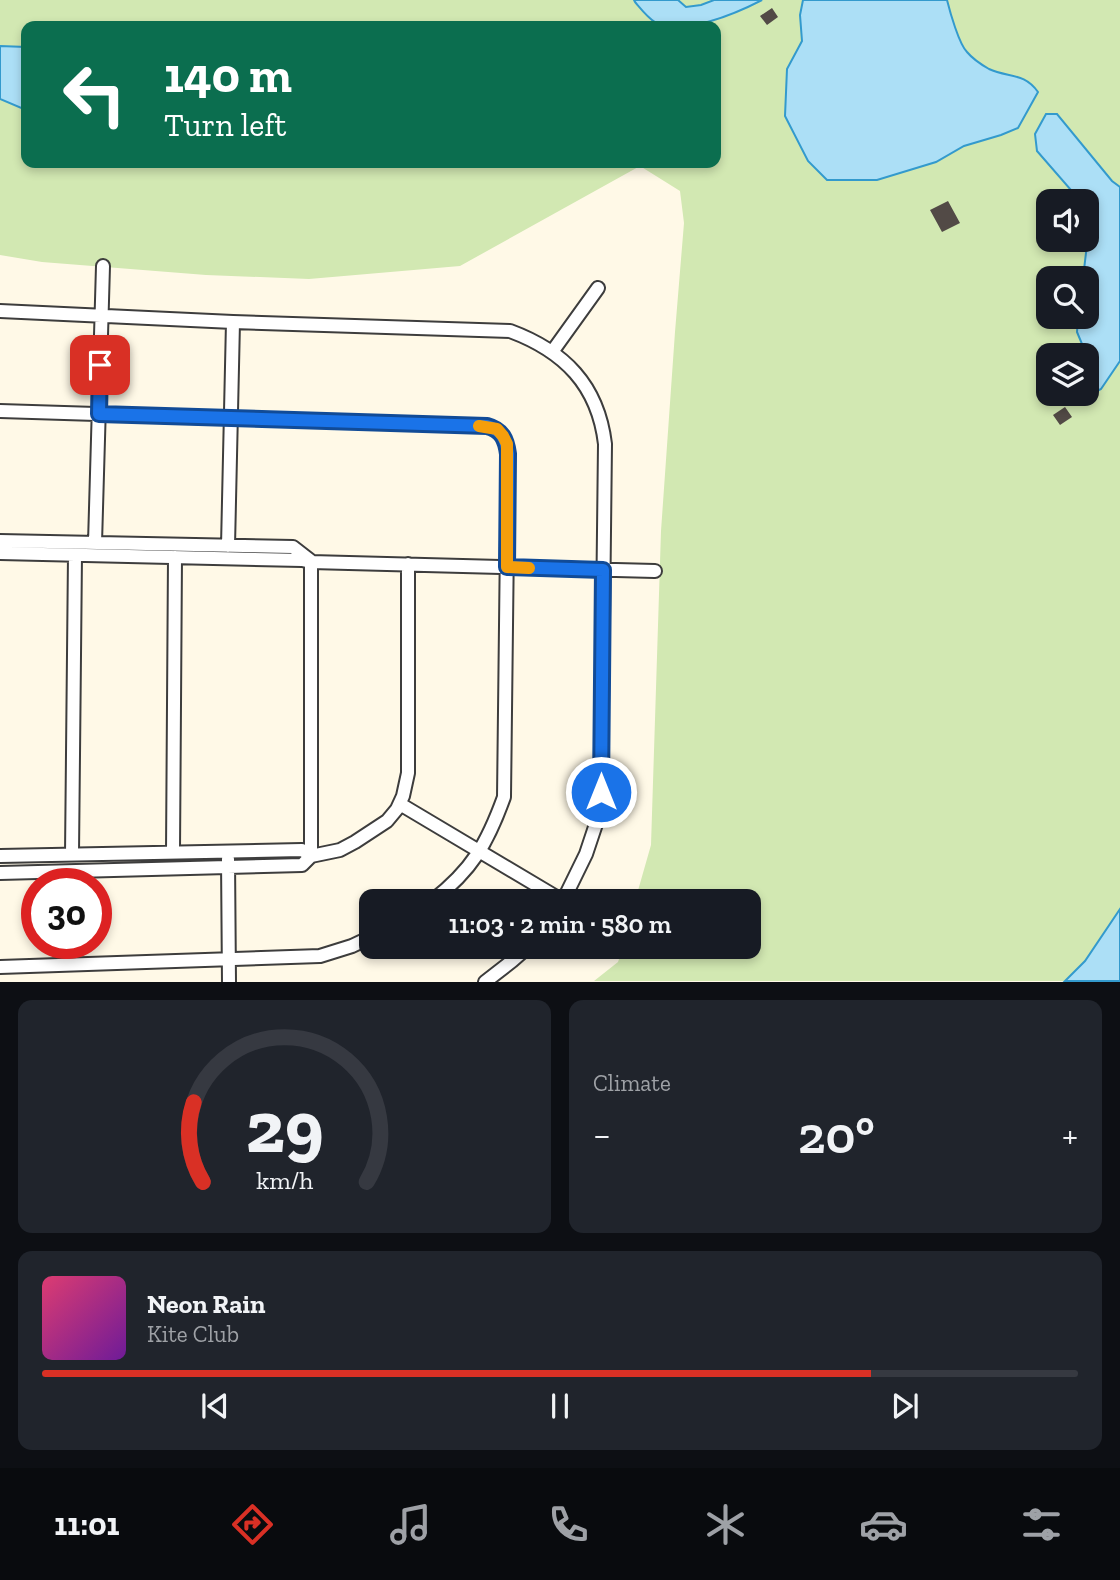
<!DOCTYPE html>
<html lang="en">
<head>
<meta charset="utf-8">
<style>
	body { margin:0; font-family:"Zilla Slab",serif; background:#20242c; color:#f1f3f6; height:100vh; display:flex; flex-direction:column; font-size:26px; white-space:nowrap }
	* { box-sizing:border-box; margin:0 }
	p { font-size:23px; color:#9ea1a6 }
	.icon { flex:none; width:38px; height:38px; fill:none; stroke:currentColor; stroke-width:2; stroke-linecap:round; stroke-linejoin:round }
	.map { position:relative; height:982px; overflow:hidden }
	.side { display:flex; flex-direction:column; gap:18px; padding:18px; background:#0d0f14; flex:1 }
	.side>* { flex:none }
	.guide { position:absolute; left:21px; top:21px; width:700px; height:147px; border-radius:14px; box-shadow:0 4px 10px #0003; background:#0b6e4f; color:#fff; overflow:hidden }
	.tools { position:absolute; left:1036px; top:189px; display:grid; gap:14px }
	.tools a { display:grid; place-items:center; width:63px; height:63px; border-radius:14px; background:#171b24; box-shadow:0 4px 10px #0003; font-size:35px }
	.speed { position:absolute; left:21px; top:868px; display:flex; gap:14px; font-size:35px; font-weight:700; text-align:center }
	.speed>* { display:grid; place-content:center; width:91px; height:91px; border-radius:50%; background:#171b24; box-shadow:0 4px 10px #0003; line-height:1 }
	.speed .limit { border:10px solid #d22; background:#fff; color:#111 }
	.pin { position:absolute; display:grid; place-items:center; width:60px; height:60px; color:#fff; margin:-30px; border-radius:14px; box-shadow:0 4px 10px #0006 }
	.me { position:absolute; width:77px; margin:-38px; rotate:0deg; stroke-linejoin:round; filter:drop-shadow(0 0 5px #0008) }
	.turn { display:flex; align-items:center; gap:24px; height:147px; padding:0 28px; font-size:32px }
	.turn .icon { width:91px; height:91px; stroke-width:2.5 }
	.turn b { display:block; font-size:49px; line-height:60px }
	.big { font-size:52px; font-weight:600; line-height:1.1 }
	.side .card { flex:1; display:flex; flex-direction:column; justify-content:center; gap:10px; min-width:0; padding:0 24px; border-radius:14px; background:#20242c }
	.side .dial { align-items:center; gap:0 }
	.dial svg { height:182px; overflow:visible; fill:none; stroke:#363941; stroke-width:7; stroke-linecap:round; text-anchor:middle }
	.dial text { fill:#f1f3f6; stroke:none }
	.song { display:flex; align-items:center; gap:21px }
	.cover { width:84px; height:84px; border-radius:10px; background:linear-gradient(135deg,hsl(340 70% 55%),hsl(280 70% 35%)) }
	.played { height:7px; border-radius:4px; background:linear-gradient(90deg,#d93025 80%,#363941 80%) }
	.keys { display:flex; justify-content:space-around; direction:ltr }
	.heat { display:flex; justify-content:space-between; align-items:center; font-size:38px; direction:ltr }
	.side .tiles { flex:1; display:grid; gap:18px; grid-template-columns:1fr 1fr }
	.card:last-child { grid-column:span 2 }
	.trip { position:absolute; left:359px; top:889px; width:402px; height:70px; border-radius:14px; background:#171b24; box-shadow:0 4px 10px #0003; font-weight:600; line-height:70px; text-align:center }
	.menu { display:flex; height:112px; justify-content:space-around; align-items:center; background:#090b0e; color:#9ea1a6 }
	.menu .icon { width:49px; height:49px }
	.menu .current { color:#d93025 }
	.menu b { font-size:32px; color:#f1f3f6 }
	.map>svg:first-child { display:block }
</style>
</head>
<body>
<div class="map">
<svg width="1120" height="982" viewBox="0 0 1120 982">
	<rect width="100%" height="100%" fill="#fff9e7"/>
	<path fill="#d2e8b2" fill-rule="evenodd" d="M0,0H1120V981H594L618,962L623,947H749V901H635L651,845L661,531L675,332L684,223L680,191L640,166L460,266L309,279L206,275L42,262L0,255ZM26,26H716V163H26ZM1048,201H1087V240H1048ZM1048,278H1087V317H1048ZM1048,355H1087V394H1048Z"/>
	<path fill="#acdff6" stroke="#339acd" stroke-width="2" d="M634,0H678L686,7L701,5L714,0H762C739,12 680,38 655,22C648,18 641,9 635,2Z
		M803,0H947C950,12 959,44 967,52C972,58 982,65 989,69C1008,78 1024,72 1038,92L1018,128L1001,135L964,146L936,162L877,180H827L808,161L785,116L787,69L802,41L800,15Z
		M0,46L26,47V110L0,99Z
		M1046,114H1057L1112,181L1120,187V361L1101,389L1088,396L1086,394L1087,355H1078V351L1082,344L1077,332L1078,317H1087V278H1083L1088,236L1087,201H1076L1071,190L1037,151L1035,134Z
		M1120,909V981H1065L1085,961Z"/>
	<path fill="#524a46" d="M772,8L778,17L767,25L760,16Z
		M948,201L960,223L942,232L930,210Z
		M1065,407L1072,417L1060,425L1053,415Z"/>
	<g fill="none" stroke-linecap="round" stroke-linejoin="round">
		<defs>
			<path id="minor" d="M0,311L233,322L510,331C564,351 598,385 605,444L601,792L597,821L586,854L563,901
				M552,352L598,288
				M0,411L487,426C502,430 506,439 508,454L504,797C487,844 472,870 432,901
				M0,541L293,547L311,561
				M95,543L103,266
				M228,546L233,322
				M0,553L302,560L311,562L655,571
				M311,562V856
				M400,804L563,901
				M173,852L175,557
				M72,854L75,555
				M0,856L302,850L311,856
				M228,859L229,982
				M0,873L302,865L311,856L340,850L355,842L387,821L397,809L403,796L408,773V564
				M0,967L320,956L352,946L371,937
				M485,982L512,961L528,947"/>
		</defs>
		<use href="#minor" stroke="#3d3d3d" stroke-width="16"/>
		<use href="#minor" stroke="#fff" stroke-width="12"/>
	</g>
	<g fill="none" stroke-linecap="round" stroke-linejoin="round">
		<defs>
			<path id="route" d="M100,365L99,414L487,426C502,430 506,439 508,454L507,567L603,570L601,792"/>
		</defs>
		<use href="#route" stroke="#114b97" stroke-width="18"/>
		<use href="#route" stroke="#1a73e8" stroke-width="12"/>
		<path stroke="#f59e0b" stroke-width="12" d="M479,426L497,429L503,436L507,444V567L529,568"/>
	</g>
</svg>
<div class="tools">
<a><svg class="icon" aria-label="sound" viewBox="0 0 24 24"><path d="M4 9h4l5-4v14l-5-4H4zM17 9q2 3 0 6"/></svg></a>
<a><svg class="icon" aria-label="search" viewBox="0 0 24 24"><circle cx="10" cy="10" r="6"/><path d="M15 15l6 6"/></svg></a>
<a><svg class="icon" aria-label="layers" viewBox="0 0 24 24"><path d="M12 4l9 5-9 5-9-5zM3 14l9 5 9-5"/></svg></a>
</div>
<div class="speed"><div class="limit">30</div></div>
<div class="pin" style="left:100px;top:365px;background:#d93025"><svg class="icon" aria-label="arrive" viewBox="0 0 24 24"><path d="M6 21V4h12l-3 4 3 4H6"/></svg></div>
<svg class="me" style="left:601px;top:792px" viewBox="-20 -20 40 40"><circle r="17" fill="#1a73e8" stroke="#fff" stroke-width="3"/><path d="M0-11L8 9 0 5-8 9z" fill="#fff"/></svg>
<div class="trip">11:03 · 2 min · 580 m</div>
<div class="guide">
<div class="turn"><svg class="icon" aria-label="left" viewBox="0 0 24 24"><path d="M17 20v-9H6M10 6l-5 5 5 5"/></svg><div><b>140 m</b>Turn left</div></div>
</div>
</div>
<section class="side">
<div class="tiles">
<div class="card dial"><svg viewBox="0 0 100 80">
<path d="M14 69A42 42 0 1 1 86 69"/>
<path d="M14 69A42 42 0 0 1 10 34" stroke="#d93025"/>
<text x="50" y="56" font-size="32" font-weight="700">29</text>
<text x="50" y="72" font-size="11">km/h</text>
</svg></div>
<div class="card"><p>Climate</p>
<div class="heat"><a>−</a><b class="big">20°</b><a>+</a></div>
</div>
<div class="card">
<div class="song"><i class="cover"></i><div><b>Neon Rain</b><p>Kite Club</p></div></div>
<div class="played"></div>
<div class="keys"><svg class="icon" aria-label="previous" viewBox="0 0 24 24"><path d="M18 5L8 12l10 7zM5 5v14"/></svg><svg class="icon" aria-label="pause" viewBox="0 0 24 24"><path d="M8 5v14M16 5v14"/></svg><svg class="icon" aria-label="next" viewBox="0 0 24 24"><path d="M6 5l10 7-10 7zM19 5v14"/></svg></div>
</div>
</div>
</section>
<nav class="menu">
<b>11:01</b>
<svg class="icon current" aria-label="directions" viewBox="0 0 24 24"><path d="M12 3l9 9-9 9-9-9zM9 14v-3h6M13 9l2 2-2 2"/></svg>
<svg class="icon" aria-label="music" viewBox="0 0 24 24"><path d="M9 18V5l10-2v13"/><circle cx="6" cy="18" r="3"/><circle cx="16" cy="16" r="3"/></svg>
<svg class="icon" aria-label="phone" viewBox="0 0 24 24"><path d="M5 4h4l2 5-3 2q2 4 5 5l2-3 5 2v4C11 20 4 13 5 4z"/></svg>
<svg class="icon" aria-label="climate" viewBox="0 0 24 24"><path d="M12 3v18M4 7l16 10M4 17L20 7"/></svg>
<svg class="icon" aria-label="car" viewBox="0 0 24 24"><path d="M5 17H2v-5l4-1 3-4h7l3 4 3 1v5h-3M9 17h6M6 11h13"/><circle cx="7" cy="17" r="2"/><circle cx="17" cy="17" r="2"/></svg>
<svg class="icon" aria-label="filters" viewBox="0 0 24 24"><path d="M4 7h16M4 17h16"/><circle cx="9" cy="7" r="2"/><circle cx="15" cy="17" r="2"/></svg>
</nav>
</body>
</html>
